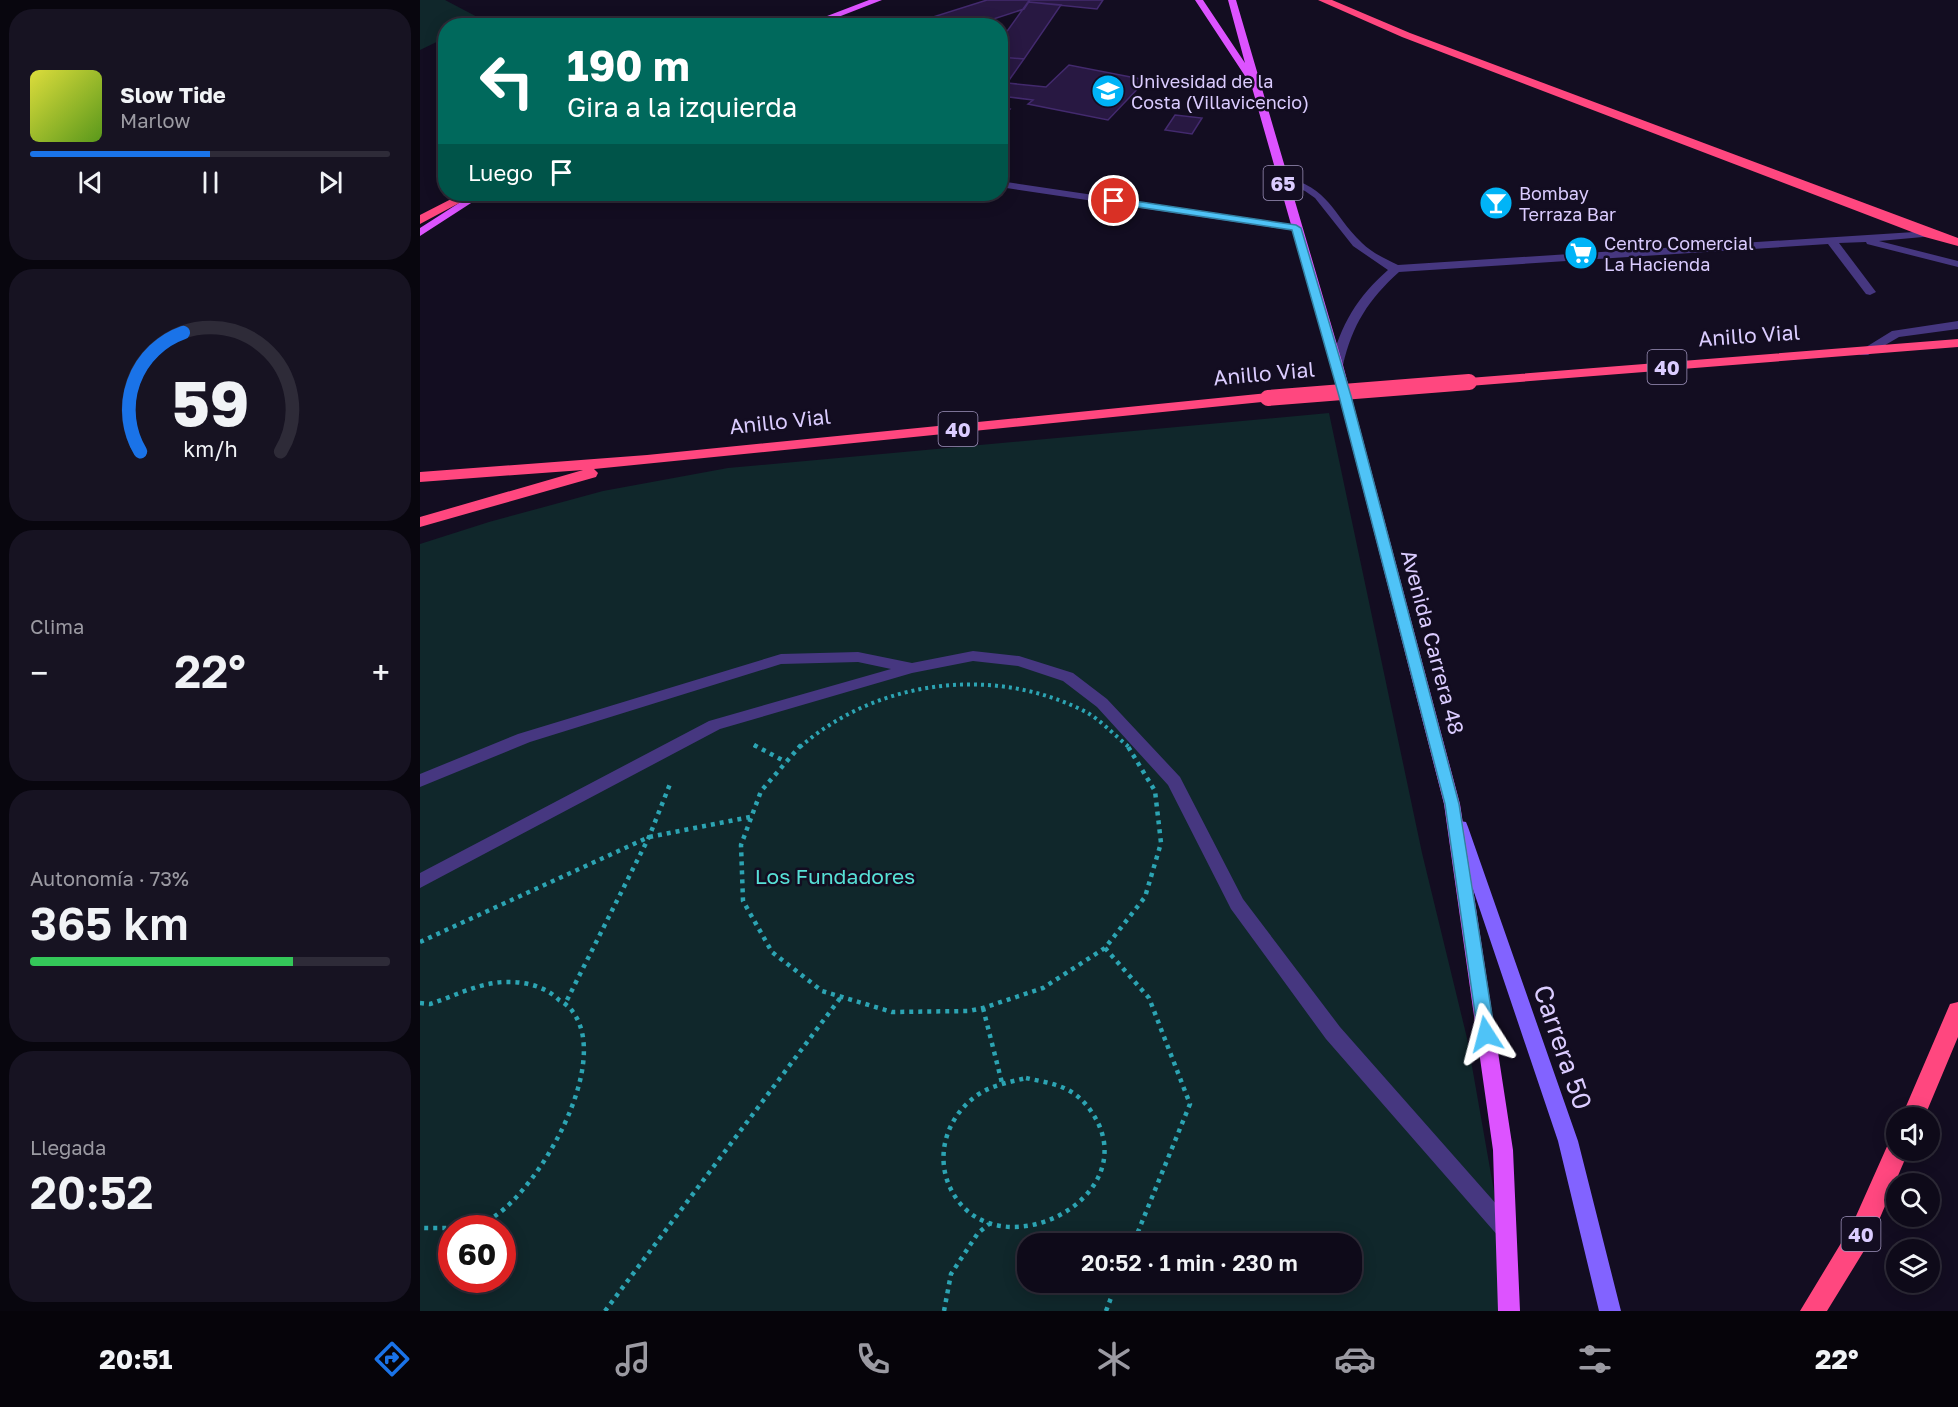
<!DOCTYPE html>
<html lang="es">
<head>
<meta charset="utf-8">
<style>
	body { margin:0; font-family:"Golos Text",sans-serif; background:#171322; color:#f1f3f6; height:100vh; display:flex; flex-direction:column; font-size:22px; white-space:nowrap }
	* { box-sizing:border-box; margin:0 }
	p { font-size:20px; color:#9b9aa2 }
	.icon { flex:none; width:33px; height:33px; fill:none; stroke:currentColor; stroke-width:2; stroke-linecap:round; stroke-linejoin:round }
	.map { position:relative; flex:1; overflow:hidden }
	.sheet { display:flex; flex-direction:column; gap:9px; padding:9px; background:#08060e; width:420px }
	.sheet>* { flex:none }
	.top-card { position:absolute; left:18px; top:18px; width:570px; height:183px; border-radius:24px; box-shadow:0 3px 15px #0003,0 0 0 2px #2e2b38; background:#00695c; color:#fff; overflow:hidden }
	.fabs { position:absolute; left:1466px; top:1107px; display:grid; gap:12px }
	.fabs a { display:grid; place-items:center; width:54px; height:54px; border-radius:50%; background:#0e0a19; box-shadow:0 3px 15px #0003,0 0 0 2px #2e2b38; font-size:30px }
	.speed { position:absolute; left:18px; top:1215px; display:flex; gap:12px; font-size:30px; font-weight:700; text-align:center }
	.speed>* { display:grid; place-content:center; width:78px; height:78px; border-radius:50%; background:#0e0a19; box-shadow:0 3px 15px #0003,0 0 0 2px #2e2b38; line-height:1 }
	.speed .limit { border:9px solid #d22; background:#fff; color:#111 }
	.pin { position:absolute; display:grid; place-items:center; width:51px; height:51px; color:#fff; margin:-26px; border:3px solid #fff; border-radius:50%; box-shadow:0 2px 6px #0007 }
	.me { position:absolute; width:66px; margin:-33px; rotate:351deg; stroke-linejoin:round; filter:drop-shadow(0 0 4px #0008) }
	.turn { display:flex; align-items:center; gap:21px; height:126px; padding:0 30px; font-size:27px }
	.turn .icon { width:78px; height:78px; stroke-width:2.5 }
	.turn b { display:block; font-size:42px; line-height:51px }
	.then { display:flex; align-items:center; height:57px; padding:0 30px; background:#0003; gap:12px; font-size:22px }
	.big { font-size:45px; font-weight:600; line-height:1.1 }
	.sheet .tile { flex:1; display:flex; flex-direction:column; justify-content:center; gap:9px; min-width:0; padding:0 21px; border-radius:24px; background:#171322 }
	.sheet .dial { align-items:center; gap:0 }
	.dial svg { height:156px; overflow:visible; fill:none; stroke:#2e2b38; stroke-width:7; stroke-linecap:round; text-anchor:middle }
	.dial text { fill:#f1f3f6; stroke:none }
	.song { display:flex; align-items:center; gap:18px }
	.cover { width:72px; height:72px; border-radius:9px; background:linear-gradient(135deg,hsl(60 70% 55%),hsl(90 70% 35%)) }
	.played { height:6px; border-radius:3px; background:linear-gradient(90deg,#1a73e8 50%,#2e2b38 50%) }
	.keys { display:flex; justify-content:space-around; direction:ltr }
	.heat { display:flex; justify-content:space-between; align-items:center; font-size:33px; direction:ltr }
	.charge { height:9px; border-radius:4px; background:linear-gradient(90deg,#34c759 73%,#2e2b38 0) }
	.trip { position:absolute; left:597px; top:1233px; width:345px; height:60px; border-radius:24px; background:#0e0a19; box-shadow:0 3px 15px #0003,0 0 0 2px #2e2b38; font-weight:600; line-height:60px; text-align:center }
	.tabs { display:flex; height:96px; justify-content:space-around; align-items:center; background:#06040a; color:#9b9aa2 }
	.tabs .icon { width:42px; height:42px }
	.tabs .current { color:#1a73e8 }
	.tabs b { font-size:27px; color:#f1f3f6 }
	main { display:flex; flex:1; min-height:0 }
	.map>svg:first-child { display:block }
</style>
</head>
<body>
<main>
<section class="sheet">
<div class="tile">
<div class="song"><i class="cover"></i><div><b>Slow Tide</b><p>Marlow</p></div></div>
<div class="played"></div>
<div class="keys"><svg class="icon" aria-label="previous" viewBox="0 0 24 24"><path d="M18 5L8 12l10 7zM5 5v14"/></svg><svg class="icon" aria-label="pause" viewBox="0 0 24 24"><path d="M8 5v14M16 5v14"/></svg><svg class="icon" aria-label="next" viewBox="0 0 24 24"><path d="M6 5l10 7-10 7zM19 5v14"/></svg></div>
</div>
<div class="tile dial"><svg viewBox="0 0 100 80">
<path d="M14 69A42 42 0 1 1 86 69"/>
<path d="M14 69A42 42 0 0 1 36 8" stroke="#1a73e8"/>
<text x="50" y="56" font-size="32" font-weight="700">59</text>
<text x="50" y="72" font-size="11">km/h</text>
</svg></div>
<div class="tile"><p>Clima</p>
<div class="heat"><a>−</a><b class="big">22°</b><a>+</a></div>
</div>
<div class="tile"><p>Autonomía · 73%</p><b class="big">365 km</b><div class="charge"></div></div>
<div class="tile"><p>Llegada</p><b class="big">20:52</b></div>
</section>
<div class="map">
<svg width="1538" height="1311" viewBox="0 0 1538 1311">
	<rect width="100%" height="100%" fill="#130d21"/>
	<path fill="#10272b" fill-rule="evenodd" d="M0,0H25L63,20L51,25L26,26L25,38L0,50Z
		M909,413L1002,853L1047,1038L1081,1231L1078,1311H0V544L69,522L183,491L308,468ZM32,1228H82V1280H32ZM608,1244H932V1282H608Z"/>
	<path fill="#281842" stroke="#432a6e" stroke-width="1.5" d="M567,0H610L604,9L552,26H498L494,23Z
		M610,0H683L677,9L608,2Z
		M608,2L641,5L604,59L580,57V41Z
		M580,57L604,59L587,83L626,87L649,65L726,80L688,120L608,104L613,100L589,97L581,108L590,109L586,114H580Z
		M755,115L782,118L772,134L745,130Z"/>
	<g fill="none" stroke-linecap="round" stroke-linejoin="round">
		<path stroke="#2ca4b3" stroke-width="4" stroke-dasharray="3 4" stroke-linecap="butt" d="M334,745L337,747
			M380,747C458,679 575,665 666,712C681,720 695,736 709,747"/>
		<path stroke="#2ca4b3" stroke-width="4.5" stroke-dasharray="4 5" stroke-linecap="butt" d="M334,745L366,762
			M381,745L341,791L321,845L323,901L352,952L402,991L472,1012L549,1011L563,1008L623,988L685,948L725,897L741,843L735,791L707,745
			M0,942L229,837L330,817
			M685,948L729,998L770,1104L713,1244
			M147,1000L229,837L250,784
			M0,1003L10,1004C35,996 62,981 89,982C107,982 126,987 139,1000C144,1003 150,1007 153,1012C191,1064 121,1185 75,1216C54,1230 25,1228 0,1228
			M563,1008L582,1083
			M606,1078C619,1081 634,1083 646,1089C661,1096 672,1110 679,1125C713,1203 582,1266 536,1198C512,1163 524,1117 559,1094C573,1085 590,1082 606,1078Z
			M185,1311L421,997
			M524,1311L531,1274L558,1233L569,1224
			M686,1311L697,1282"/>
		<path fill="#463780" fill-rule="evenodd" d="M862,176C912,189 910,212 942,243C952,253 966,259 978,265L1510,231L1516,234L1514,236L1459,241L1538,261V267L1447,244L1446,242L1419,243L1456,292L1450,295L1446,294L1408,244L979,272C949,299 932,325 923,365L917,369L911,365C920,325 938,296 968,270L933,246L895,198L885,191L857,179Z
			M580,181L876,225L882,228L876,231L580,187Z
			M1538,321V329L1479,337L1448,355H1440L1438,352L1472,331Z
			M553,651L599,656L653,673L687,699L760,777L823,899L920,1027L1093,1223L1096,1230L1093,1237L1086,1240L1079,1237L906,1039L811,909L748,785L677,707L643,681L598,666L553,661L492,673L300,729L0,888V873L289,721L471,669L438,662L361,664L110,742L0,787V774L98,734L361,654L438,652L492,663Z"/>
		<path fill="#8263ff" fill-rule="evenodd" d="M1040,821L1046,822L1048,827L1158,1141L1201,1311H1179L1138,1141L1032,827L1034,822Z"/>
		<path fill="#dd53ff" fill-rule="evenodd" d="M449,0H462L395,26H381Z
			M775,0H783L825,63L808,0H816L923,365L1040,804L1093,1150L1100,1311H1078L1073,1150L1024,804L911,365L829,77L825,76Z
			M53,194H65L0,236V228Z"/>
		<path fill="#ff477f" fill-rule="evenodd" d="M898,0H912L990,33L1538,238V246L1505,237L982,37Z
			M41,194H56L0,224V215Z
			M1538,339V347L1049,386L1042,382L1049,378Z
			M848,393L853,395L856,398L853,401L174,469L178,473L176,477L0,527V517L163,470L0,482V472L227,455Z
			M1538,1002V1037L1504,1118H1481L1530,1004Z
			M1476,1140V1150H1489L1450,1241L1407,1311H1380L1432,1225L1469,1142Z"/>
		<path stroke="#ff477f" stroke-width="16" d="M848,398L1049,382"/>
	</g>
	<path fill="#4fc3f7" stroke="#337fa1" stroke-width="1.5" d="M694,198L876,225L881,228L931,396L1039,804L1075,1034L1072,1039L1066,1042L1060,1039L1058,1034L1025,804L919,396L872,230L691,203V199Z"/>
	<defs>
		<symbol id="university-disc" viewBox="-11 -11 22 22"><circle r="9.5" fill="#00b4f7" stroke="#130d21"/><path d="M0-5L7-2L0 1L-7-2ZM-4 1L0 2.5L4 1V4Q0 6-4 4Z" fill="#fff"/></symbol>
		<symbol id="bar-disc" viewBox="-11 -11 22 22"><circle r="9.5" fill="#00b4f7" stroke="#130d21"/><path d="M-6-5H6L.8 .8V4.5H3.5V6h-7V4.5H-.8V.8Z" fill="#fff"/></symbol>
		<symbol id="supermarket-disc" viewBox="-11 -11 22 22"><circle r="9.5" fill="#00b4f7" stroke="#130d21"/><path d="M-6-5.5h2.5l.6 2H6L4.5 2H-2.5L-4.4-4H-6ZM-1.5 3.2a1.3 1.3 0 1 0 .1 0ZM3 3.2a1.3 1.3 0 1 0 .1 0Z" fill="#fff"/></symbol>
	</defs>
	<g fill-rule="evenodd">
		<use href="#university-disc" x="669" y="72" width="38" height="38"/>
		<use href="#bar-disc" x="1057" y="184" width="38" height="38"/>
		<use href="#supermarket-disc" x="1142" y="234" width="38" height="38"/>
	</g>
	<g text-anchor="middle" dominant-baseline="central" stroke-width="5" stroke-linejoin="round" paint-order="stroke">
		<g font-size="18" fill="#dbccff" stroke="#130d21" text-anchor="start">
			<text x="711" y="81">Univesidad de la<tspan x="711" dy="21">Costa (Villavicencio)</tspan></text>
			<text x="1099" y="193">Bombay<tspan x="1099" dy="21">Terraza Bar</tspan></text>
			<text x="1184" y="243">Centro Comercial<tspan x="1184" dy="21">La Hacienda</tspan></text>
		</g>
		<g fill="#130d21" stroke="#9f93bc" stroke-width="1.5">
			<rect x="843.5" y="166" width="39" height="34" rx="4.5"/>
			<rect x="1227.5" y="350" width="39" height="34" rx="4.5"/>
			<rect x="518.5" y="412" width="39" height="34" rx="4.5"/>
			<rect x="1421.5" y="1217" width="39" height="34" rx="4.5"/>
		</g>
		<g font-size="20" font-weight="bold" fill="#dbccff">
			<text x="863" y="183">65</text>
			<text x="1247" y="367">40</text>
			<text x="538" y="429">40</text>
			<text x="1441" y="1234">40</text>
		</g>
		<g font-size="21" fill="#dbccff" stroke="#130d21">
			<text transform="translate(1329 335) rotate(-4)">Anillo Vial</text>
			<text transform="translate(844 373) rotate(-5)">Anillo Vial</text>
			<text transform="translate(360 421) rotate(-6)">Anillo Vial</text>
			<text transform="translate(1013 642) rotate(75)">Avenida Carrera 48</text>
		</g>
		<g font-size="21" fill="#57e0d6" stroke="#130d21">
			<text x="415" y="876">Los Fundadores</text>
		</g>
		<g font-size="26" fill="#dbccff" stroke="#130d21">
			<text transform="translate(1143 1047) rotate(71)">Carrera 50</text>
		</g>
	</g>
</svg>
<div class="fabs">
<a><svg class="icon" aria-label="sound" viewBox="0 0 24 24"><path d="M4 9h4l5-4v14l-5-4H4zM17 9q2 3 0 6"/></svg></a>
<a><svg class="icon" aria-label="search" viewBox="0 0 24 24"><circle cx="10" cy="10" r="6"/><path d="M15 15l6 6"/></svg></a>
<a><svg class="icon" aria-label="layers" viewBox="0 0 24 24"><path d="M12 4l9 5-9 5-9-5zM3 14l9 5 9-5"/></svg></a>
</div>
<div class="speed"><div class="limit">60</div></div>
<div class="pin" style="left:694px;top:201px;background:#d93025"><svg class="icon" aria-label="arrive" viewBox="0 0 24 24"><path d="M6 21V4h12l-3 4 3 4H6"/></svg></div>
<svg class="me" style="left:1066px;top:1034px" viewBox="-20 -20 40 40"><path d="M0-17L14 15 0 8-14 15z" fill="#4fc3f7" stroke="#fff" stroke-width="4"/></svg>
<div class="trip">20:52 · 1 min · 230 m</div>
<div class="top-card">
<div class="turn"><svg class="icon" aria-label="left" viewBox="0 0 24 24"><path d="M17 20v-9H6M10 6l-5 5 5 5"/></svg><div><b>190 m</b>Gira a la izquierda</div></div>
<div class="then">Luego<svg class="icon" aria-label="arrive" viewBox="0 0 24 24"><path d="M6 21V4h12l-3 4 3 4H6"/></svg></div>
</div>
</div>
</main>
<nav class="tabs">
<b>20:51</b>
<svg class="icon current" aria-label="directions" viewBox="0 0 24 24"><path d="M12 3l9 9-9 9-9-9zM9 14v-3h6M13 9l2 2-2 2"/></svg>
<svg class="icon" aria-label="music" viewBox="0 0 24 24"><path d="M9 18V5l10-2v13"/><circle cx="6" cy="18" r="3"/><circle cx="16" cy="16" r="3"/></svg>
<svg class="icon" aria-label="phone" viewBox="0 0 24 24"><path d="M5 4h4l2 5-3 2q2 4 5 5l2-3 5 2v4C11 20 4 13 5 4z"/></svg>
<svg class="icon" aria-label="climate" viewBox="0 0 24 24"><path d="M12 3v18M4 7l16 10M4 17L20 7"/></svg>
<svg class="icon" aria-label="car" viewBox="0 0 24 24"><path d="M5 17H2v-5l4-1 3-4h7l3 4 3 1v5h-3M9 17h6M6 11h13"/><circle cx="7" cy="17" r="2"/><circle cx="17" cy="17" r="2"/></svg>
<svg class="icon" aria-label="filters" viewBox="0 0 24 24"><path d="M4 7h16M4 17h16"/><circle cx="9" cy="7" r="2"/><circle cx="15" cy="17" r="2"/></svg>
<b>22°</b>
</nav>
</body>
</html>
